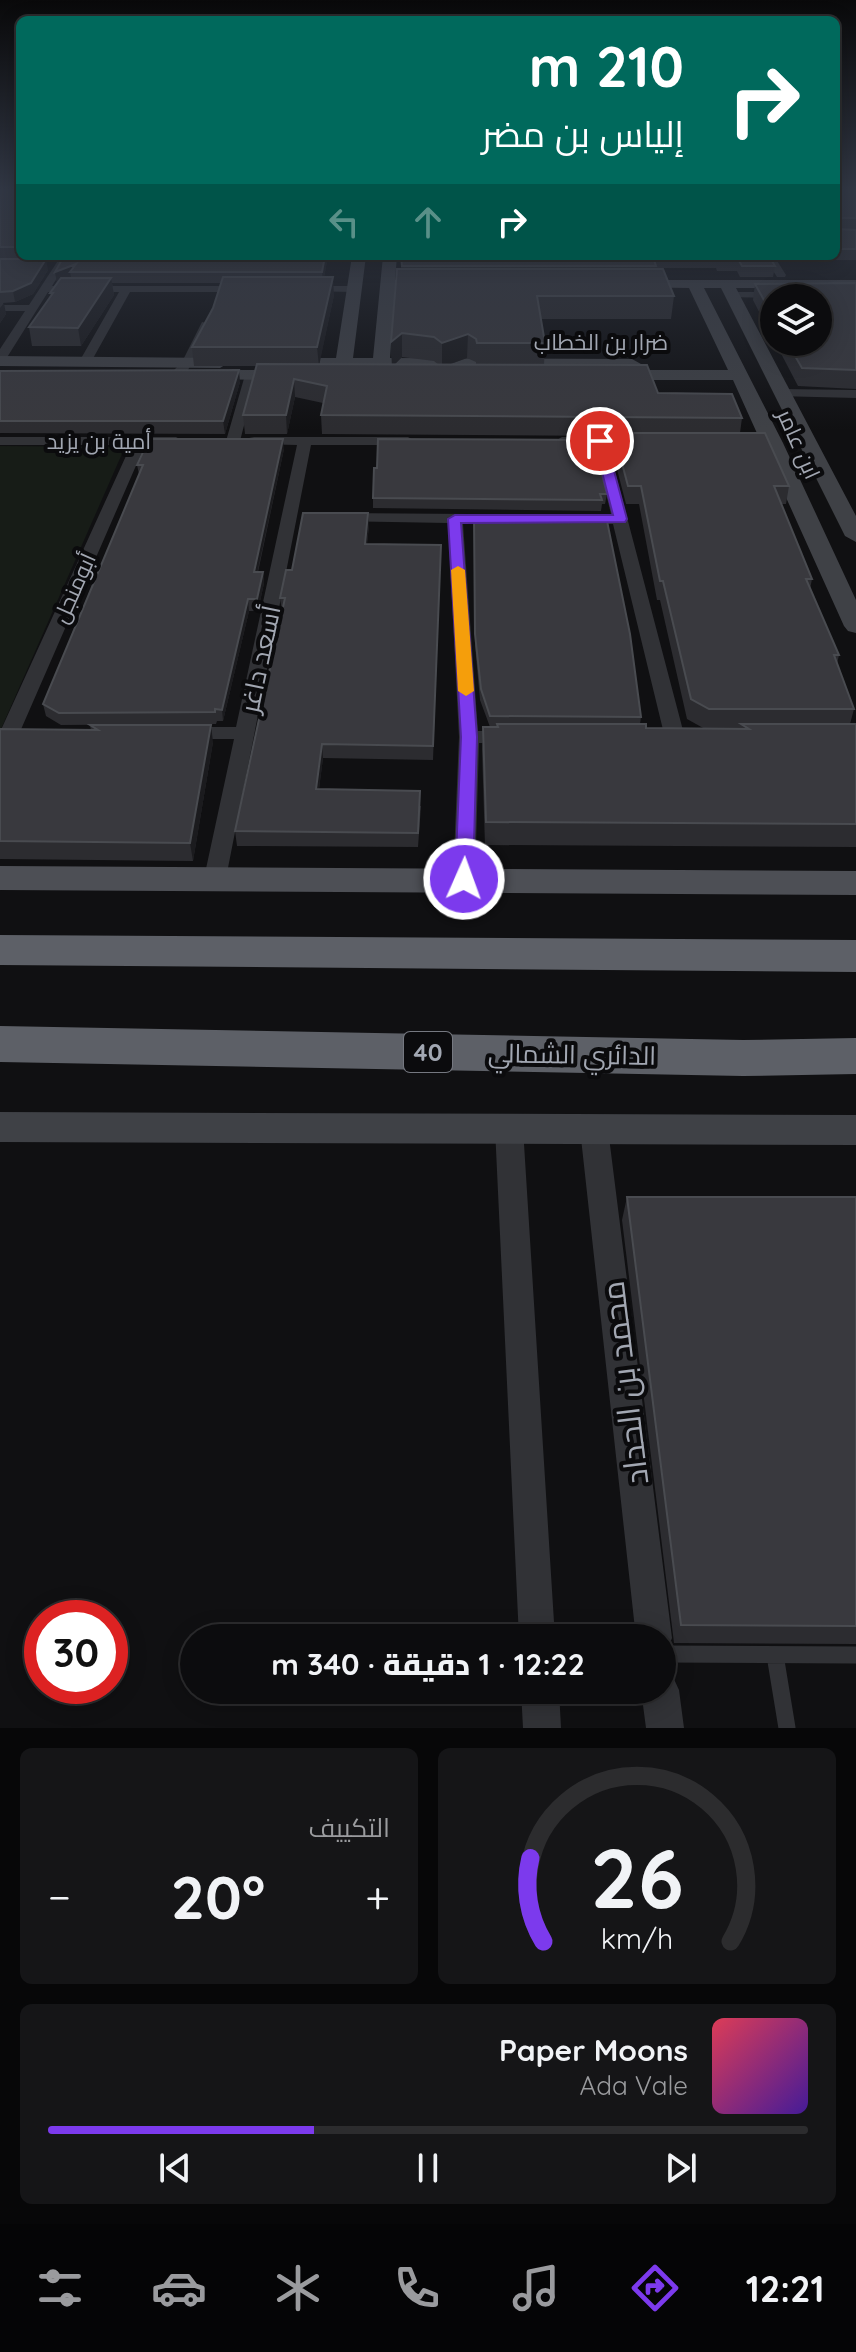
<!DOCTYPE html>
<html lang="ar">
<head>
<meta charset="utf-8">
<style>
	body { margin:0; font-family:Quicksand,Cairo,sans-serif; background:#151517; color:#f1f3f6; direction:rtl; height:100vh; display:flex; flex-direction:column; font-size:30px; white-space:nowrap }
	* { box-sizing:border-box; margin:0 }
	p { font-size:26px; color:#9a9b9e }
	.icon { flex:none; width:44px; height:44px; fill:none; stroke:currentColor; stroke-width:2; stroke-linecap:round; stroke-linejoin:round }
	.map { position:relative; height:1728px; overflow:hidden; direction:ltr }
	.details { display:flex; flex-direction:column; gap:20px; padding:20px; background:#070708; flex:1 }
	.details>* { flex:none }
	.banner { position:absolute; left:16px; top:16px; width:824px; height:244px; border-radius:12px; box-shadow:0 4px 20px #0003,0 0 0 2px #2c2c2e; direction:rtl; background:#00695c; color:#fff; overflow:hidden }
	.controls { position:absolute; left:760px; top:284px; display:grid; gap:16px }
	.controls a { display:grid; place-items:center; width:72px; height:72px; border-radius:50%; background:#0c0c0e; box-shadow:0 4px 20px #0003,0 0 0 2px #2c2c2e; font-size:40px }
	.speed { position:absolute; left:24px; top:1600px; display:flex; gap:16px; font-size:40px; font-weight:700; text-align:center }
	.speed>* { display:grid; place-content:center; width:104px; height:104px; border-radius:50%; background:#0c0c0e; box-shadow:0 4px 20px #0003,0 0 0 2px #2c2c2e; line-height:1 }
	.speed .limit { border:12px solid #d22; background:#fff; color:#111 }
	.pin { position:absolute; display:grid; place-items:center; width:68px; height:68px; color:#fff; margin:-34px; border:4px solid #fff; border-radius:50%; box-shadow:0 2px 8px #0007 }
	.me { position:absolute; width:88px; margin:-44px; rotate:2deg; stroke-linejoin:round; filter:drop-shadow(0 0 6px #0008) }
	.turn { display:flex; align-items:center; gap:28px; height:168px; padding:0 24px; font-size:36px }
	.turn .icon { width:104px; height:104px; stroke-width:2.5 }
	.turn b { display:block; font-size:56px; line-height:68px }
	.lanes { display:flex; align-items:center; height:76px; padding:0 24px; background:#0003; justify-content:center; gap:40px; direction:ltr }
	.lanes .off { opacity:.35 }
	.big { font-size:60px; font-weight:800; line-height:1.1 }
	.details .card { flex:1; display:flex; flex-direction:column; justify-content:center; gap:12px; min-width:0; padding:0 28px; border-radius:12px; background:#151517 }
	.details .dial { align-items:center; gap:0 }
	.dial svg { height:208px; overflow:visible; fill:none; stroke:#2c2c2e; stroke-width:7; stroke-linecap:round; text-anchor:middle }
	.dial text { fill:#f1f3f6; stroke:none }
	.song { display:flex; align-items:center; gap:24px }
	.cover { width:96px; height:96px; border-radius:12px; background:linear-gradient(135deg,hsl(350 70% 55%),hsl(260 70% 35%)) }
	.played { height:8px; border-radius:4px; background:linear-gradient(90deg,#7c3aed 35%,#2c2c2e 35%) }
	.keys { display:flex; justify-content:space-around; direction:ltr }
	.heat { display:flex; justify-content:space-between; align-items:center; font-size:44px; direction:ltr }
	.details .tiles { flex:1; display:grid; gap:20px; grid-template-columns:1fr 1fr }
	.card:last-child { grid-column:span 2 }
	.trip { position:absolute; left:180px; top:1624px; width:496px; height:80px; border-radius:40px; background:#0c0c0e; box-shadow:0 4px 20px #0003,0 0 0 2px #2c2c2e; font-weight:800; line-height:80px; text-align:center; direction:rtl }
	.tab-bar { display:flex; height:128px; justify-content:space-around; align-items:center; background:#050506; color:#9a9b9e }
	.tab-bar .icon { width:56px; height:56px }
	.tab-bar .selected { color:#7c3aed }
	.tab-bar b { font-size:36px; color:#f1f3f6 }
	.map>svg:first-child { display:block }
</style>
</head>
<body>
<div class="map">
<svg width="856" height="1728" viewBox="0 0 856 1728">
	<rect width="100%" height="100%" fill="#101012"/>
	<path fill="#171c17" d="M0,446L125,447L1,729H0Z"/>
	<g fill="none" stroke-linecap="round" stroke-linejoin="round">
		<path stroke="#313236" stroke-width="17" d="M662,1654L856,1655
			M775,1655L787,1728"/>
		<path fill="#313236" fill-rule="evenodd" d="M61,256H71L52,286H247L253,289L247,292H130L91,362L85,366L79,362L119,292H48L6,359L0,363V349L25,311H0V305H29Z
			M764,256H774L786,275L785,277H777Z
			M305,286H354L360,289L354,292L301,291L299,289Z
			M732,292H783L789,295L784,298L728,297L726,295Z
			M202,322L212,324L188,370L199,375L193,379L173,371L182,362Z
			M251,371L257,375L240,441L228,444L226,441L245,375Z
			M781,389L856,390V398L776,396L774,393Z
			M0,437H176L183,441L176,445H145L19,734L9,740L2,738L0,732L131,445H0Z
			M254,437H408L415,441L408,445H311L226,878L223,883H207L204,878L234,739H178L168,733L178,727H236L297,445L249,444V438Z
			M640,437L647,441L645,444L608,445L685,738L675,744L665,738L613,524H579L571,519L579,514H611L594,445H562L555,441L562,437Z
			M339,513L469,514L477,519L463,524L478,731H512L522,737L512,743H479L475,879L472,884H456L453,879L459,737L448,523L334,521L331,518Z
			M509,1117L519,1120L523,1128L555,1638H519L495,1128L499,1120Z
			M594,1118L604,1121L608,1129L672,1638L667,1651L662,1653V1638H636L580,1129L584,1121Z
			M662,1672L673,1677L679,1690L684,1728H646L641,1690H662Z
			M521,1690H559L561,1728H523Z"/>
		<path fill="#3f4146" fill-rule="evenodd" d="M352,256H366L353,358H373L383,256H397L395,280H436L443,284L436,288H395L390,358L632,359L641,364L632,369L274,367L272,363L280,358H336Z
			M628,280H856V288H736L856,516V542L845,536L721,288H704L783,443L856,600V633L848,631L844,626L733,380H610L601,375L610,370H728L689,288L623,287L621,284Z
			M0,356L220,358L228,363L220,368L0,366Z
			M198,370H294L303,375L294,380L192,379L189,375Z
			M0,1112L856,1115V1145L0,1142Z"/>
		<path fill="#4d4f55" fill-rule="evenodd" d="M0,866L856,871V895L0,890Z"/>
		<path fill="#5d6067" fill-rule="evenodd" d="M0,935L856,940V972L0,965Z
			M0,1026L743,1040L856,1038V1074L743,1076L0,1062Z"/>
	</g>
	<path fill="#2c2c30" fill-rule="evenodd" d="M0,188H20V256H58L56,258H0Z
		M836,188H856V229H836Z
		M836,229L856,230V260H780L777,256H836Z
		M328,256L324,277L334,295L319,364L392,365L391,342L401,269V256H769L775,266L773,277H740L737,271H717L716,268H656L674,296L671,319H541L545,343L544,365L658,393L742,418L740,433L789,486L786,504H781L812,579L810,589L839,655L837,664L854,709L850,724H856V847L485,845L482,750L483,727H490L480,700L475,645L474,515L641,717L640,724L646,728L705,729L687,719L660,600H657L639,504H626L612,450L613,436L322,434L321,415L323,403L295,397L287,434H245L243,415L256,366H194L192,347L213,308L221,283H112L114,295L81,346H32L29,327L51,296L50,293L57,282L55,272ZM402,357L434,361L439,365H394ZM467,358L476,362V365H448Z
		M0,259L48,270L33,294L15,302L3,303L6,314L0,323Z
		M856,283V389L798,386L775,342H818L774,298V341L753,300L755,284Z
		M0,371L240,382L225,434L0,433Z
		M284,449L258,572H263L264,583L258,611H249L223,721H217L216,724L61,725L46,716L43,704L139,474L137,465Z
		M607,494L605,504H602L601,511L373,508V498Z
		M369,526L367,544L441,545L433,760L323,758L319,789L421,806L418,847L237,846L235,831L282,611L280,598Z
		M90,725L213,742L193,861L0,859V729L91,730Z
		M627,1197H856V1644L674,1643L622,1220Z"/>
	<path fill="#1b1b1e" d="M325,256H328L323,283L322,272Z
		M46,259L48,270L33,294L15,302L13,291Z
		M76,264L70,272L71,277L57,283L55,272Z
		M333,277L334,295L319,366L317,347Z
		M111,278L114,295L81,346L78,328Z
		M4,303L6,314L0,323V308Z
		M402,333V357L392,367L391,342Z
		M468,334L467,358L442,367V343Z
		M239,370L240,382L225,434L223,421Z
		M294,379L295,397L287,434L286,415Z
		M283,439L284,449L255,583L254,572Z
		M368,513L369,526L365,557V544Z
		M263,572L264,583L258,611L257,599Z
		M248,599L249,611L223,721L222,710Z
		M211,725L213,742L193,861L190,843Z
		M322,744L323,758L317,804L316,789Z"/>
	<path fill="#39393e" stroke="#494b50" stroke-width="2" d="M0,188H20V247H0Z
		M836,188H856V218H838L836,229Z
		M836,229L856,230V249H836Z
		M64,256H325L322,272H70L76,264L55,272Z
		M401,256H769L775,266H742L738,259H719L717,257H653L656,266H402Z
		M0,259H46L31,283L13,291L0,292Z
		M397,269H663L674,296H537L545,343H477L476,339L468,334L442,343L434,337L402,333L391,342Z
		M223,277H333L317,347H192L213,308Z
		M61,278H111L78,328L29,327L53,293H50Z
		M856,283V370L802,368L787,342H818V298H774V318L755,284Z
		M257,364L647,365L658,393L732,394L742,418L321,415L327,386L294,379L286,415H243Z
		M239,370L223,421H0V371Z
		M614,433H765L789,486H774L812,579H806L839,655H834L854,709H709L691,699L663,581H660L641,486H628Z
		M149,439H283L254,572H263L257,599H248L222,710L215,709V712L59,713L43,704L143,465H137Z
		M378,439L593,440L607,494H600L602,500L373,498L374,468H377Z
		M303,513H368L365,544L441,545L433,746L322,744L316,789L420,791L418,833L235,831L285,598H280L286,570H292Z
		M474,515L606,516L630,634L641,717L490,716L481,689L475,634Z
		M497,724H646V728L749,729L741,724H856V824L486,822L483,727H498Z
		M90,725H211L190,843L0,841V729L98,730Z
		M627,1197H856V1626L681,1625Z"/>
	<linearGradient id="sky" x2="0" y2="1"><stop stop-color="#09090a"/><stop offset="0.44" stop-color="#313744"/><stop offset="1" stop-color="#313744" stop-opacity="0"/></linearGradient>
	<rect width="856" height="430" fill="url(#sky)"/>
	<path fill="#7c3aed" stroke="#51269a" stroke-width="2" d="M600,437L606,441L627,519L625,522L461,523L477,737L473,879L464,885L458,883L455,879L461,737L448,519L455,515H613L594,441Z"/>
	<path fill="#f59e0b" d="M458,566L465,570L474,691L466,696L458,691L451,570Z"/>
	<g text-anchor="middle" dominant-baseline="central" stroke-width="8" stroke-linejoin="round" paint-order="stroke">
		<g font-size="22" fill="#a2a7b2" stroke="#0b0b0d">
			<text x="601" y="342">ضرار بن الخطاب</text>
			<text x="99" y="441">أمية بن يزيد</text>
			<text transform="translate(799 444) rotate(66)">ابن عامر</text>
			<text transform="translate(74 588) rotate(-66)">أبومنجل</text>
		</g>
		<rect fill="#0b0b0d" stroke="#757880" stroke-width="2" x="404" y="1032" width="48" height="40" rx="6"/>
		<g font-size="24" font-weight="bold" fill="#a2a7b2">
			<text x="428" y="1052">40</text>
		</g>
		<g font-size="26" fill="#a2a7b2" stroke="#0b0b0d">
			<text transform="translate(260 659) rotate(-78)">أسعد داغر</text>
			<text transform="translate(572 1054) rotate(1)">الدائري الشمالي</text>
		</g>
		<g font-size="32" fill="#a2a7b2" stroke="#0b0b0d">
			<text transform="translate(624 1383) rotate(-97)">محمد بن الحداد</text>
		</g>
	</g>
</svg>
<div class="controls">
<a><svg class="icon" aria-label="layers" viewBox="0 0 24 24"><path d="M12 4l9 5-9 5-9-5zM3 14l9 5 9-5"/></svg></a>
</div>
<div class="speed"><div class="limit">30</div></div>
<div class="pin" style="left:600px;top:441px;background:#d93025"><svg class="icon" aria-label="arrive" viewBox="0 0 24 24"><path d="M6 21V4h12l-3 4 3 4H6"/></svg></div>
<svg class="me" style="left:464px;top:879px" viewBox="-20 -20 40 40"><circle r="17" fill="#7c3aed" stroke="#fff" stroke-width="3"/><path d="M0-11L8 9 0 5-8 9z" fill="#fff"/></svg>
<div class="trip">12:22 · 1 دقيقة · 340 m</div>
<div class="banner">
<div class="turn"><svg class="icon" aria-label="right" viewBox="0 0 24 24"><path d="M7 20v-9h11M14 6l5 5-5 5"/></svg><div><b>210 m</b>إلياس بن مضر</div></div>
<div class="lanes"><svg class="icon off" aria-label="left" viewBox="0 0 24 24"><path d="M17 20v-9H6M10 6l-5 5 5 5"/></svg><svg class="icon off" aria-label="ahead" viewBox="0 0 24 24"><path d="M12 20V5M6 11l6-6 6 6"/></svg><svg class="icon" aria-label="right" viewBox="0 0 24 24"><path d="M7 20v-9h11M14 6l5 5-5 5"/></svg></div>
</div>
</div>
<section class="details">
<div class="tiles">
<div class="card dial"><svg viewBox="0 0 100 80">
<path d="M14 69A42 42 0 1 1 86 69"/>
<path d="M14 69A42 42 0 0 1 9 37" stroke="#7c3aed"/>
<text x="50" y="56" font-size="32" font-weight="700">26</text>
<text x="50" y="72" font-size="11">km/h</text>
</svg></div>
<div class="card"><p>التكييف</p>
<div class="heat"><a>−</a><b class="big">20°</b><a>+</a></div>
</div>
<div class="card">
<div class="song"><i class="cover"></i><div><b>Paper Moons</b><p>Ada Vale</p></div></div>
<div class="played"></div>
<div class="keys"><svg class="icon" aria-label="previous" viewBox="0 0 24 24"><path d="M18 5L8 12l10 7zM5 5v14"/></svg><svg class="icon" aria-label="pause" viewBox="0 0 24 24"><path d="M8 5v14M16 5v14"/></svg><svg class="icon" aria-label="next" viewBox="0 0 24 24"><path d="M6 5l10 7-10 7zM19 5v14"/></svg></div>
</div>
</div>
</section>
<nav class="tab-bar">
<b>12:21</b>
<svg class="icon selected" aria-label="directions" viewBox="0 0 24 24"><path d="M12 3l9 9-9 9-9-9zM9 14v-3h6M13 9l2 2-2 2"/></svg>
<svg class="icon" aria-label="music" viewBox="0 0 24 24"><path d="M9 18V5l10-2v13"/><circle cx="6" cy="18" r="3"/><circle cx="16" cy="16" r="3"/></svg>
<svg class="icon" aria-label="phone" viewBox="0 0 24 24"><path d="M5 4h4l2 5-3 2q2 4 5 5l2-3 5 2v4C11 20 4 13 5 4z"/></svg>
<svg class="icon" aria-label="climate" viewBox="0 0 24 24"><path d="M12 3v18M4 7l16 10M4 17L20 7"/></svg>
<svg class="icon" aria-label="car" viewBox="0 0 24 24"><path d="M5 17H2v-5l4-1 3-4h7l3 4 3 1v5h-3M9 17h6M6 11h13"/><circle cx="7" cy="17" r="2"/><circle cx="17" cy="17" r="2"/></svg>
<svg class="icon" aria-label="filters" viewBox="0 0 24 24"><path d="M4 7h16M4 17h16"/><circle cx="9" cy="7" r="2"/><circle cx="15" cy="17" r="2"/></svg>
</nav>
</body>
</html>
